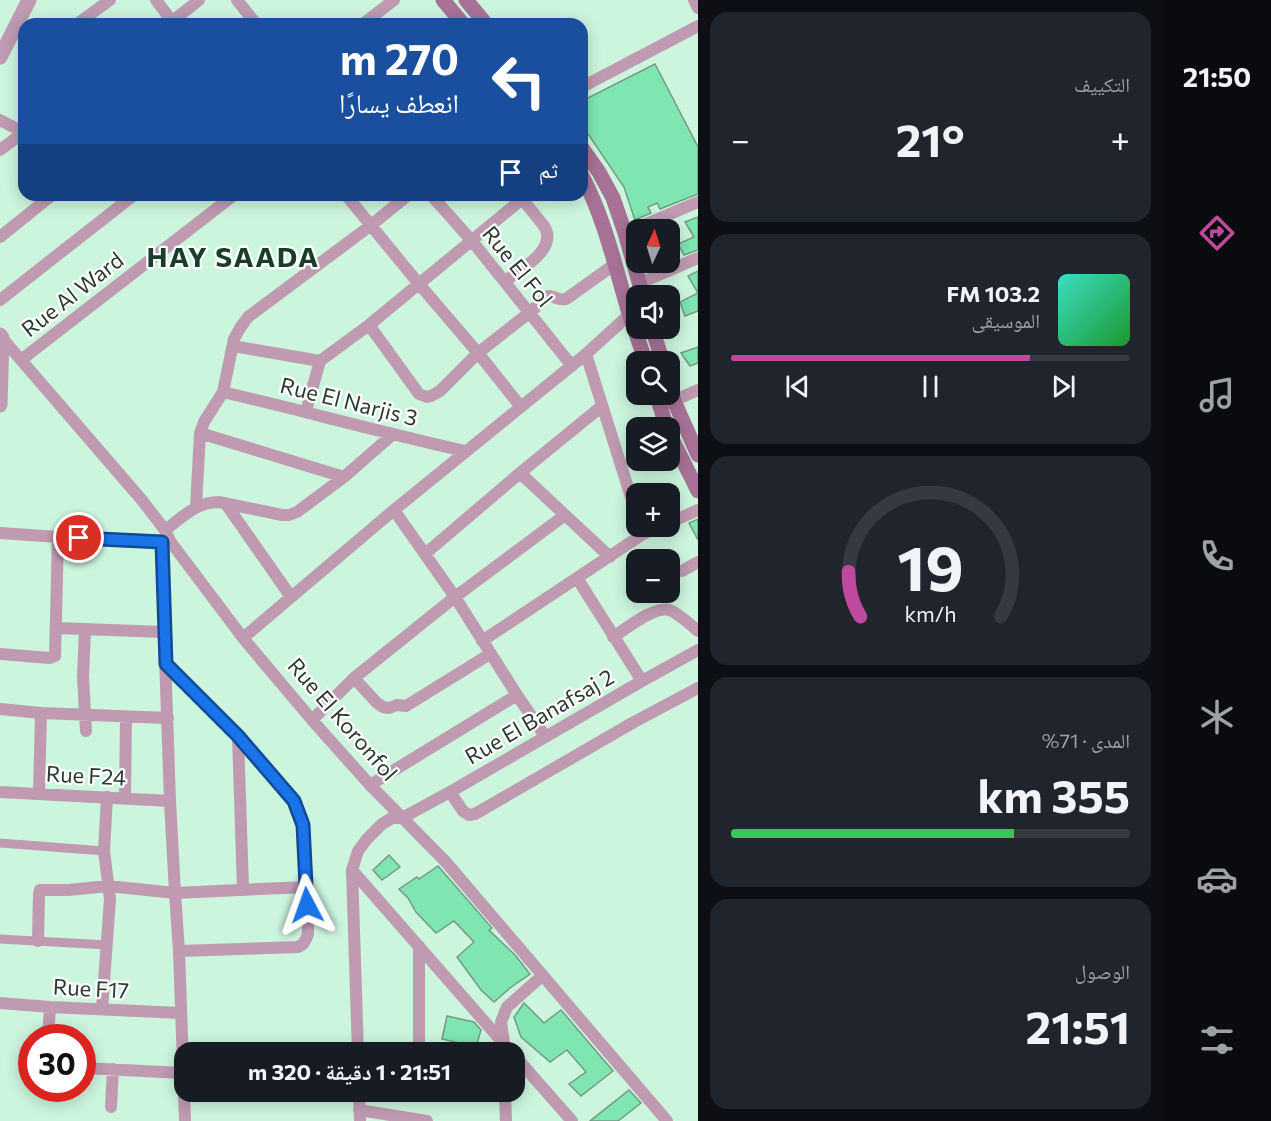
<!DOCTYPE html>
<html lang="ar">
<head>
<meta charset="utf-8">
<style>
	body { margin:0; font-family:Commissioner,"Noto Naskh Arabic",sans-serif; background:#20242c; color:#f1f3f6; direction:rtl; height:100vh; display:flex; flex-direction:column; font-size:22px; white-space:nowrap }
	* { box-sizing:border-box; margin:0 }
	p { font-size:20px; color:#9ea1a6 }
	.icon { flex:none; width:33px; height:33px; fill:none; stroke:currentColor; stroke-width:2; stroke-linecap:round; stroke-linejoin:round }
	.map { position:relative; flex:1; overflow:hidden; direction:ltr }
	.drawer { display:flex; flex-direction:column; gap:12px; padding:12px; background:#0d0f14; width:465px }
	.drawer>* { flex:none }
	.guide { position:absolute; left:18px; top:18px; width:570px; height:183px; border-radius:18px; box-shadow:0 3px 15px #0003; direction:rtl; background:#1a4fa0; color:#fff; overflow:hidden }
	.needle { width:39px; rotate:4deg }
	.controls { position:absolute; left:626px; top:219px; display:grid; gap:12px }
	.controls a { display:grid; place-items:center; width:54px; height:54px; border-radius:12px; background:#171b24; box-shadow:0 3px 15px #0003; font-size:30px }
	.speed { position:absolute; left:18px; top:1024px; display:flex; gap:12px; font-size:30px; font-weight:700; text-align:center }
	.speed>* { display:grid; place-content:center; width:78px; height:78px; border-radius:50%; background:#171b24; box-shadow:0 3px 15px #0003; line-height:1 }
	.speed .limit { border:9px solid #d22; background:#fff; color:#111 }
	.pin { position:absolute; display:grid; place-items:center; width:51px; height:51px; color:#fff; margin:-26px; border:3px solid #fff; border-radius:50%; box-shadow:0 2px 6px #0007 }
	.me { position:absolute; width:66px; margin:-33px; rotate:356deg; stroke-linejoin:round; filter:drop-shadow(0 0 4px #0008) }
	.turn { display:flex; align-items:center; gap:21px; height:126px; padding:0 30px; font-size:27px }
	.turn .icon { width:78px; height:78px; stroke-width:2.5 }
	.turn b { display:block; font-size:42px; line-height:51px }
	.then { display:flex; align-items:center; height:57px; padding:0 30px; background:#0003; gap:12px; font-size:22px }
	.big { font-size:45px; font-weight:700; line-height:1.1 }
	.drawer .tile { flex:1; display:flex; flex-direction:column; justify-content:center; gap:9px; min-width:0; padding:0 21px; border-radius:18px; background:#20242c }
	.drawer .dial { align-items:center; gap:0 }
	.dial svg { height:156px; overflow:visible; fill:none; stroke:#363941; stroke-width:7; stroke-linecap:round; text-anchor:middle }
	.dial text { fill:#f1f3f6; stroke:none }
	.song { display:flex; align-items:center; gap:18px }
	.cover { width:72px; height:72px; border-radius:9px; background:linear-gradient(135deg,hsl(170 70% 55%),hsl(130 70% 35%)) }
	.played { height:6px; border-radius:3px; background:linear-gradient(90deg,#c0499f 75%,#363941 75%) }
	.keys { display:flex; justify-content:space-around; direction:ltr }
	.heat { display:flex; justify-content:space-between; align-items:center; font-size:33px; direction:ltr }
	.charge { height:9px; border-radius:4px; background:linear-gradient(90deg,#34c759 71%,#363941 0) }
	.trip { position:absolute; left:174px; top:1042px; width:351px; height:60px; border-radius:18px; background:#171b24; box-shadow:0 3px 15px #0003; font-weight:700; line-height:60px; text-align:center; direction:rtl }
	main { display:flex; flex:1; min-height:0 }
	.tabs { display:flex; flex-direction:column; width:108px; justify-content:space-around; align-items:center; background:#090b0e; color:#9ea1a6 }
	.tabs .icon { width:42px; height:42px }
	.tabs .current { color:#c0499f }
	.tabs b { font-size:27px; color:#f1f3f6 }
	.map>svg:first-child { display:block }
</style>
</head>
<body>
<main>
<nav class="tabs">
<b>21:50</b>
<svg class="icon current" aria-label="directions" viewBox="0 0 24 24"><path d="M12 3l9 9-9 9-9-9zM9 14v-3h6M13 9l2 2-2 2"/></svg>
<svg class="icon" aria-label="music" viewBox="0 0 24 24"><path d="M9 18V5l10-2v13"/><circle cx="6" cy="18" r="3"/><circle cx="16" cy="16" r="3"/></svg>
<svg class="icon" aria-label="phone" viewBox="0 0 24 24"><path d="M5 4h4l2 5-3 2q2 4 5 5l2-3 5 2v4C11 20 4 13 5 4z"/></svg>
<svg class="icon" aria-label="climate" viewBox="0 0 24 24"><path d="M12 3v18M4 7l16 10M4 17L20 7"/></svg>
<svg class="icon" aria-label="car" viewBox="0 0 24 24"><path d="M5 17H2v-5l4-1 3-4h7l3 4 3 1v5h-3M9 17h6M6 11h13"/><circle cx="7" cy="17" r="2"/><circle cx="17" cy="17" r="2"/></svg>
<svg class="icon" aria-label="filters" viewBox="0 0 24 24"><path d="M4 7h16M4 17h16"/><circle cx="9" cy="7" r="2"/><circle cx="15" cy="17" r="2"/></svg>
</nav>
<section class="drawer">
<div class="tile"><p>التكييف</p>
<div class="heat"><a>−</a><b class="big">21°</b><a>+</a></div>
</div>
<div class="tile">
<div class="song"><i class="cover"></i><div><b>103.2 FM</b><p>الموسيقى</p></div></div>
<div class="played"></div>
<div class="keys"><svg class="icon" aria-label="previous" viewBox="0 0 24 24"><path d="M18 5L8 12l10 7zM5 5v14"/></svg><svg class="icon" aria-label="pause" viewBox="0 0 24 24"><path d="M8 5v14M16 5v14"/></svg><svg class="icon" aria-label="next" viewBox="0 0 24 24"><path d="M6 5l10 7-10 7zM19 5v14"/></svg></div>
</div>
<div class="tile dial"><svg viewBox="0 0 100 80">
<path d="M14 69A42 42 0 1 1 86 69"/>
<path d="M14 69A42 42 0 0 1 8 46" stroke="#c0499f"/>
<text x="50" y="56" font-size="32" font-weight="700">19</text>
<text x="50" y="72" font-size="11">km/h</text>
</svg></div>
<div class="tile"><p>المدى · 71%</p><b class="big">355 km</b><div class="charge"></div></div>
<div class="tile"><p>الوصول</p><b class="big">21:51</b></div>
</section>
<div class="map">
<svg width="698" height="1121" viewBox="0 0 698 1121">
	<rect width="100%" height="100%" fill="#ccf5de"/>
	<path fill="#7fe6b2" stroke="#749a85" stroke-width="1.5" d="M655,64L698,147V194L660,209L657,203L648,207L651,213L635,220L624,187L582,125V101Z
		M698,217V250L684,255L678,244L694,237L685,222Z
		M698,271V311L685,316L680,302L698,293L688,276Z
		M698,347V363L690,366L681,353Z
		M698,519V540L689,523Z
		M389,855L400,867L382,880L373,870Z
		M438,866L492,928L489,930L515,955L530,974L510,988L494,1002L481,990L457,957L474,942L454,921L436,933L416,912L408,898L399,889L417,877L419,879Z
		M524,1003L544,1023L561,1010L613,1071L581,1096L569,1084L586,1072L567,1050L550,1062L521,1037L514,1017Z
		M447,1016L474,1022L481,1030L476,1047L442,1039Z
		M629,1090L641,1103L618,1121H590Z"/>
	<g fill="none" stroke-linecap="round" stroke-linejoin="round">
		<path stroke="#bf9ab1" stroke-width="9" d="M0,843L104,851
			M0,939L107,945"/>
		<path stroke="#bf9ab1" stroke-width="12" d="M156,0L174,24
			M237,0L256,24
			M694,0L698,8
			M77,24L110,0
			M169,24L199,0
			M363,24L394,0
			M582,87L698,26
			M0,120L23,132
			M0,150L24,132
			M346,195L419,284L478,353L521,407
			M431,195L472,241L572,366
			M625,233L698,202
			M0,237L52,195
			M505,281C520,270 559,249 544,226L519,195
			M640,283L698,258
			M0,300L134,195
			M369,325L419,394L427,397L431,396L440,391L478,353L529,313L548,296C555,296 559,301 566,299L615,264
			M2,338L141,499L165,530L170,541L243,638L312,720L370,785L445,861L667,1121
			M233,346L320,361
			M586,354L636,513
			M21,360L234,195
			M223,392C304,411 384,433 465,451
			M666,404L698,390
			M306,411L320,361L369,325L527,195
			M200,433L344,477
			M520,473L610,557
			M226,504L291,597
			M196,507L200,433L204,422L223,392L234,339L240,328L248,317L370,226L408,195
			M394,510L455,597L517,695L545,736
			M669,523L698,510
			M165,530C183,517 196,502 219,502L282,515H289L297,512L344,477L392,435
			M0,533L58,537L169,541
			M161,542L170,801L175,893L179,951L185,1121
			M425,554L520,473L602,406
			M682,571L698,562
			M577,578L642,681
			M56,628L165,632
			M85,629L83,677L86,731
			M613,637C626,629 657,603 672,611C681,616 690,624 698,631
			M243,638L394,510L586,354L630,314L636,311
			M482,641L643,534L660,526
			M0,654L50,658L55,656L58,537
			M166,664L238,736L294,801L300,813L303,825L305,887L308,924V934L306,939L303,944L298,947L179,951
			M354,678L377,703L383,707L389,708L397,705L406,706L490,654
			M0,709L41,713L168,718
			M312,720L354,678L455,597L565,515
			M238,736L243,889
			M370,785L517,695
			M0,792L170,801
			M450,792L463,811L469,815L475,814L634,722L698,688
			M39,793L41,713
			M125,798L126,717
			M352,870L512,1053
			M38,941L39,894L40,890H68L108,886L175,893L305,887
			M0,1003L50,1007L180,1013
			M102,1009L110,899L104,851L107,797
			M48,1038L50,1007
			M504,1043L501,1022L507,1007L542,976
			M358,1048L399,1053
			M358,1053L352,870L358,851L367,839L382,824L392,818H402L450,792L642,681L698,650
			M419,1053V946
			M514,1055L572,1121
			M82,1068L183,1073
			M359,1092L360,1121
			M505,1092L506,1121
			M111,1107L113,1069
			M359,1110L427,1121"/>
		<path stroke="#bf9ab1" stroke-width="15" d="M0,57L29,0
			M0,335L2,338L0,405"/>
		<path stroke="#a87296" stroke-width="15" d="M443,0L463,24
			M466,0L486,24
			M582,148L599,172L613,198L625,233L643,296
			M582,176C605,219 615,267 629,313C634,329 640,345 646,362
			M652,328L663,362
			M669,382L674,401L698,455
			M656,394L667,428
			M669,433L698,491"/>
	</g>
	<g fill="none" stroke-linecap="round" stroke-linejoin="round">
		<defs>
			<path id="route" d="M79,538L162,542L166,664L238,736L294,801L303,825L307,905"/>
		</defs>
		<use href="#route" stroke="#114b97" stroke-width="15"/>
		<use href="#route" stroke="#1a73e8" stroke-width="10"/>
	</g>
	<g text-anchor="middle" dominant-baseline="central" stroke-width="4.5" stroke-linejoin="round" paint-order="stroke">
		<g font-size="22" fill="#2a3a31" stroke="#fff">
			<text transform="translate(518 266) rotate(51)">Rue El Fol</text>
			<text transform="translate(72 294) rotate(-38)">Rue Al Ward</text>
			<text transform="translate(349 401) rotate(14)">Rue El Narjis 3</text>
			<text transform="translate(539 716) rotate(-30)">Rue El Banafsaj 2</text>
			<text transform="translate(343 719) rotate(49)">Rue El Koronfol</text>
			<text transform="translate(86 775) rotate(3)">Rue F24</text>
			<text transform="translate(91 988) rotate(3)">Rue F17</text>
		</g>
		<g font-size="28" font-weight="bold" letter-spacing="1.5" fill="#183d2b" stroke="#fff">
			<text x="233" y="256">HAY SAADA</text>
		</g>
	</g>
</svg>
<div class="controls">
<a><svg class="needle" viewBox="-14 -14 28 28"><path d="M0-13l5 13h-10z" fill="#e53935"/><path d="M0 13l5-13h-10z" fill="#9ea1a6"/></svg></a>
<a><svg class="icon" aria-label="sound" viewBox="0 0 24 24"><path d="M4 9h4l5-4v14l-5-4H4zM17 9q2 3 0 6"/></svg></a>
<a><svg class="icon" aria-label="search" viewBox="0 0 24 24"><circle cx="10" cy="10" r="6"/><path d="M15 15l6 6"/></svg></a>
<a><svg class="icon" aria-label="layers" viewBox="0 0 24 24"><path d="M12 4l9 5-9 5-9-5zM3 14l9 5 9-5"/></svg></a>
<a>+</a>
<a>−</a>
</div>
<div class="speed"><div class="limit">30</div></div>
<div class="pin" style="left:79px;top:538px;background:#d93025"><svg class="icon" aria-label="arrive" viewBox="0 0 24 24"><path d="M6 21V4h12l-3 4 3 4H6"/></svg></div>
<svg class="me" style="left:307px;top:905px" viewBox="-20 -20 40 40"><path d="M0-17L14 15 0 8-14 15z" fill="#1a73e8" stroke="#fff" stroke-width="4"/></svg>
<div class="trip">21:51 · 1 دقيقة · 320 m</div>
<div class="guide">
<div class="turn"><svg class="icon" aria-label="left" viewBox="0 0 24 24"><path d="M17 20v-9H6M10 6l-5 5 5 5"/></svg><div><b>270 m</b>انعطف يسارًا</div></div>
<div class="then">ثم<svg class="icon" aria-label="arrive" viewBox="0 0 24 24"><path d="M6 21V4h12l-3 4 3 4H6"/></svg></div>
</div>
</div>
</main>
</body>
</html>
